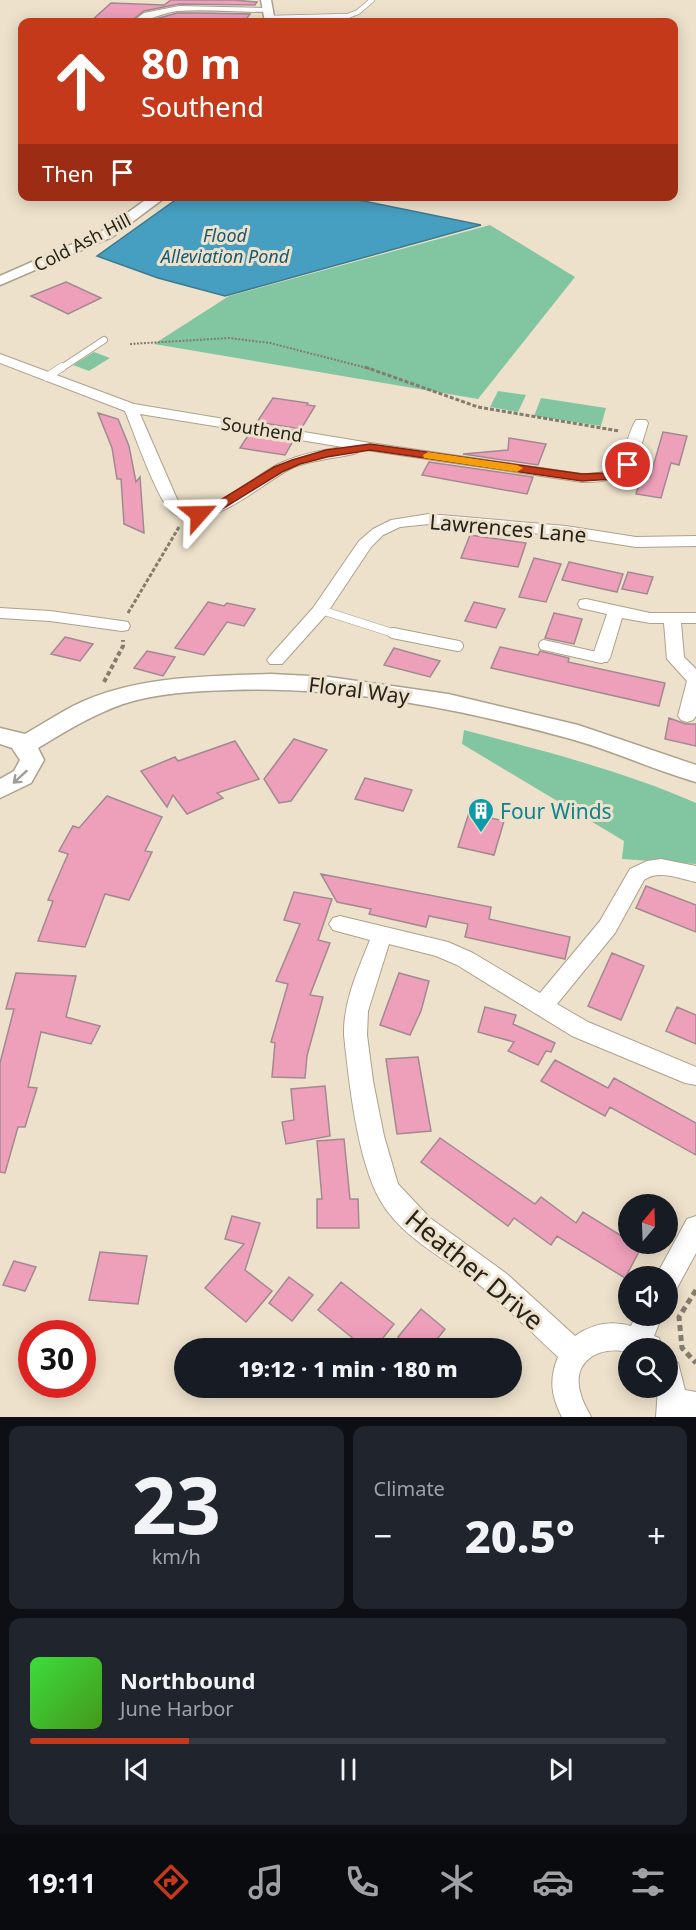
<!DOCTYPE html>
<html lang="en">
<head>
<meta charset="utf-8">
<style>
	body { margin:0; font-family:"Noto Sans",sans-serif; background:#20242c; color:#f1f3f6; height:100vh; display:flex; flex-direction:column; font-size:22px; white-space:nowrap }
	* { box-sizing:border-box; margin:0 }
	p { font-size:20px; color:#9ea1a6 }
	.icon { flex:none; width:33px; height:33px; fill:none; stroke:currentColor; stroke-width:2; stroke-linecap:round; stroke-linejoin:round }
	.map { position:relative; height:1417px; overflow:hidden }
	.sheet { display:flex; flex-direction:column; gap:9px; padding:9px; background:#0d0f14; flex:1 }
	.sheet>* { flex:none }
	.guide { position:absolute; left:18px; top:18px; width:660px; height:183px; border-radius:12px; box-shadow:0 3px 15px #0003; background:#c33919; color:#fff; overflow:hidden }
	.needle { width:39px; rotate:19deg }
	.controls { position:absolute; left:618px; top:1194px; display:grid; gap:12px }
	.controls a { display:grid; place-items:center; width:60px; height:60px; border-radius:50%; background:#171b24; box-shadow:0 3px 15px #0003; font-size:30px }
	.speed { position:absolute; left:18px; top:1320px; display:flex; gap:12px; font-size:30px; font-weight:700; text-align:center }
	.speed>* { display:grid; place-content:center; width:78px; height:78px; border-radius:50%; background:#171b24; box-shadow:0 3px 15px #0003; line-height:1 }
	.speed .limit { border:9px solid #d22; background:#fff; color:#111 }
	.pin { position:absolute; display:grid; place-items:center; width:51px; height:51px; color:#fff; margin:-26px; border:3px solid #fff; border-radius:50%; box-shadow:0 2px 6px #0007 }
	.me { position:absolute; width:66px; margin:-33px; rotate:65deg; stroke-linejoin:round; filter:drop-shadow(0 0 4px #0008) }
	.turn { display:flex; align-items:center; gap:21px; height:126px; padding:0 24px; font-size:27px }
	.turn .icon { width:78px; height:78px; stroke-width:2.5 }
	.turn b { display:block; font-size:42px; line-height:51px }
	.then { display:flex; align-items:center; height:57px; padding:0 24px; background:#0003; gap:12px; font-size:22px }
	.big { font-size:45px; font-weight:800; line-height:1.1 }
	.sheet .widget { flex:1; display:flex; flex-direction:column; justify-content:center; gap:9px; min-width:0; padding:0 21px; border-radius:12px; background:#20242c }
	.sheet .dial { align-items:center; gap:0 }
	.dial b { font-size:78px; line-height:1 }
	.song { display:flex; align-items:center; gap:18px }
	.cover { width:72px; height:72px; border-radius:9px; background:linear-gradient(135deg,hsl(120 70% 55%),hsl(100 70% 35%)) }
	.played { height:6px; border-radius:3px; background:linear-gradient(90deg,#c33919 25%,#363941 25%) }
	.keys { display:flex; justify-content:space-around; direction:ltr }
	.heat { display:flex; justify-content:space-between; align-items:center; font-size:33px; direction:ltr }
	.sheet .tiles { flex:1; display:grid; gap:9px; grid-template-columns:1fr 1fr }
	.widget:last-child { grid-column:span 2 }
	.trip { position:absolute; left:174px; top:1338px; width:348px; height:60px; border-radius:30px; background:#171b24; box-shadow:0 3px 15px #0003; font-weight:800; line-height:60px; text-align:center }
	.menu { display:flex; height:96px; justify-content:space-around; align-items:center; background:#090b0e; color:#9ea1a6 }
	.menu .icon { width:42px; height:42px }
	.menu .active { color:#c33919 }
	.menu b { font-size:27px; color:#f1f3f6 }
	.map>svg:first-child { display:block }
</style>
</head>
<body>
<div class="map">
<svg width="696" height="1417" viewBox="0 0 696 1417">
	<rect width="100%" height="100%" fill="#ede1cb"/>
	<path fill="#82c6a1" d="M490,225L575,277L478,399L154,344L229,296Z
		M94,352L110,358L89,371L73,365Z
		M498,391L526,395L518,412L490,407Z
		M541,398L606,408L601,426L534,416Z
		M464,730C543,751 621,770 696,803V864L622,859L624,841L462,744Z"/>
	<path fill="#469fc1" stroke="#3d7a8f" stroke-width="1.5" d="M181,196L344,197L481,225L225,296L158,278L97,256Z"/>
	<path fill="#eea0bb" stroke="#a28991" stroke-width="1.5" d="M171,0H234L257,2L255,5L179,4L144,11L130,22H90L111,3L164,5Z
		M177,13H200L250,14L244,22L176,19L173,22H145Z
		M66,282L101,298L68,314L31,296Z
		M273,398L308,403L307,405L315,406L301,429L257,422Z
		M98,413L118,419L129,446L136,482L140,477L144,533L124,524L121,479H117L112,448Z
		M663,432L687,436L679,465L671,463L661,498L636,494L642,475L650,477Z
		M249,434L293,441L285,455L240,448Z
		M509,438L546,444L538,465L463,454L508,450Z
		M429,462L533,477L527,494L422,475Z
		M470,535L526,543L518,567L461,558Z
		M534,558L561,564L546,602L519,597Z
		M569,562L623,574L617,592L562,580Z
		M628,572L653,577L647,594L622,589Z
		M208,602L224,606L227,603L255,609L244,626L227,622L204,655L175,648Z
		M474,602L505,609L496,628L465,621Z
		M554,613L582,619L574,644L545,638Z
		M65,637L93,644L80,661L51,654Z
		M500,647L538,655L540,651L569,658L568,662L665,683L659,706L491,668Z
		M394,648L440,661L430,677L384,665Z
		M147,651L175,657L163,676L134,668Z
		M669,718L686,724H696V746L665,739Z
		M294,739L327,750L291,801L279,803L264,779Z
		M235,741L259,779L217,793L223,798L187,814L173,795L167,807L141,771L175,757L178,761Z
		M365,778L412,790L403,811L355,799Z
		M107,796L162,817L145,851L152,852L129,900L105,894L85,947L38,941L53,901L48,900L68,854L59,851L73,826L79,828Z
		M469,813L504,821L494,855L458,847Z
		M321,874L491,907L489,919L570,937L565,959L465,937L468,924L429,916L426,927L369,914L371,909L337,902Z
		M646,886L696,905V932L636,908Z
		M294,892L332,899L318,940L330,943L310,995L323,997L307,1056L305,1078L272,1077L275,1043L271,1042L288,984L276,981L300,924L284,920Z
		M612,953L644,966L621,1020L588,1006Z
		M16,973L76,976L66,1017L100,1026L91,1044L41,1032L28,1087L37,1088L25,1127H18L5,1173L0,1172V1063L14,1009H6Z
		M399,973L429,981L421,1011L410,1035L380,1025Z
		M485,1007L516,1015L513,1024L555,1043L551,1052L546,1051L538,1065L508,1051L514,1042L478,1032Z
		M677,1007L696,1015V1044L666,1031Z
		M418,1057L431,1131L397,1134L386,1059Z
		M555,1060L608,1088L614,1078L696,1123V1155L610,1107L605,1116L541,1081Z
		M325,1086L330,1136L286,1144L282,1122L294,1120L291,1089Z
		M440,1138L535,1204L541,1197L576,1223L583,1212L628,1240V1244H634L641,1248L625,1278L557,1236L551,1245L514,1218L508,1226L421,1162Z
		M344,1139L350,1199H358L359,1228H317V1199H322L317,1141Z
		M232,1216L260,1223L245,1270L272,1291L246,1322L205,1288L244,1244L225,1239Z
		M100,1252L147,1256L138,1304L89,1300Z
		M14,1261L36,1267L25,1291L3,1285Z
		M289,1277L313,1295L292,1321L269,1303Z
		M341,1282L394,1324L375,1348H365L318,1310Z
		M421,1309L445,1329L430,1348H411L398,1337Z"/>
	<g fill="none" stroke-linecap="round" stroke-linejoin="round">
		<defs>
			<path id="service-far3" d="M269,18L348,16L358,12L372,0"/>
			<path id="service-far2" d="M60,369L104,340"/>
			<path id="service-far1" d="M47,377L62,367
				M321,610L399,635"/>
			<path id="service" d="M393,633L458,646
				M544,645L601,658"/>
			<path id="minor" d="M179,6L267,8L271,10L267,12C237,12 207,9 177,11C162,13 143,23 132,22L144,13Z
				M0,354L134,404L370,443L582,474C634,474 617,453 636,420H646L648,423C636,465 630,483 582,482L359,449L357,453C335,459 311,459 290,469C262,483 207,535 174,514C158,504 134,432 125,411L0,363ZM140,414L343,447C322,450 300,454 281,463C259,472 210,517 187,508C183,507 180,503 177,499Z
				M429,514L566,526L636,537L696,536V546L636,547L566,536L429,524L400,527L383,535L371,547L325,616L282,664H270L267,660L270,656L313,608L359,541L373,529L391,520Z
				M586,599L650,613H696V623H681L684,657L696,669V716L693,720L687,722L681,720L678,716L687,681L667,659L664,623H650L622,618L610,658L607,662H595L592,658L607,614L580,608L578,604L580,600Z
				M0,608L50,611L122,621L128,622L130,626L128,630L122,631L50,621L0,618Z
				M661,859L696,866V882C681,879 658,869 644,880L615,933L557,1004L588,1022L696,1067V1085L685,1083L572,1036L457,965L436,956L389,944L368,1011L367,1035L373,1081L384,1136L398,1184L430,1218L507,1274L575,1336C592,1324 611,1320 631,1326L636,1316H662L654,1336L659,1338L662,1348H628V1352C599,1345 570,1361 581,1395C583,1403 588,1410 591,1417H562C551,1396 549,1379 558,1357C531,1332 506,1306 477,1283C444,1258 401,1237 380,1200C357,1159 349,1082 344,1035C343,1002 358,970 370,940L333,930L329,924L333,918L340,916L448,942L473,953L540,993L600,921L630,869L647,861Z
				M696,1216V1253L677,1288L668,1292V1276H656L687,1219Z
				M668,1359L678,1363L685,1390L696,1392V1417H656L658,1388H668Z"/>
			<path id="tertiary" d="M261,0H271L275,22H265Z
				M151,196H167L112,237L0,285V276L102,231Z
				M271,674L329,677L448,694L578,725L696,765V782C654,770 614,751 571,739C461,709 346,686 231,690C195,691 157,693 123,704C92,715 66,731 38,748L44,760L31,783L0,798V779L14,771L20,760L12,748L0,744V728L25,734C41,725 56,715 73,706C132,676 206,676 271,674Z"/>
		</defs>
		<use href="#service-far3" stroke="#aca18c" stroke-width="6"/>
		<use href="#service-far2" stroke="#aca18c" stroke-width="8"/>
		<use href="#service-far1" stroke="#aca18c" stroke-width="9"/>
		<use href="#service" stroke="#aca18c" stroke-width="12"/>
		<use href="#minor" stroke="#aca18c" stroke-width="2"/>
		<use href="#tertiary" stroke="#aca18c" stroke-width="3"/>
		<path stroke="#847c6d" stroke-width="2" stroke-dasharray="2 1.5" stroke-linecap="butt" d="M130,344L229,338L270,343L371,369"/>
		<path stroke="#847c6d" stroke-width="3" stroke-dasharray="4 2" stroke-linecap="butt" d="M365,367L478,407L619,431
			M128,613L179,527"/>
		<path stroke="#847c6d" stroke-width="4" stroke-dasharray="4.5 3" stroke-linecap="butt" d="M104,682L123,646V640"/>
		<path stroke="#847c6d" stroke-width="5" stroke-dasharray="6 4" stroke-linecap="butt" d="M696,1290L679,1317L682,1348L696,1363"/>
		<use href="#service-far3" stroke="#fff" stroke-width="4.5"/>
		<use href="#service-far2" stroke="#fff" stroke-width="6"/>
		<use href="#service-far1" stroke="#fff" stroke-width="8"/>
		<use href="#service" stroke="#fff" stroke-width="10"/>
		<use href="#minor" fill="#fff" fill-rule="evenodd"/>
		<use href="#tertiary" fill="#fff" fill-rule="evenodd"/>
	</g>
	<defs><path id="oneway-shaft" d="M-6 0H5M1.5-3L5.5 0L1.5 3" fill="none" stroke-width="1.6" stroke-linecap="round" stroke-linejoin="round" transform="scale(1.5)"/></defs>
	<use stroke="#9e9c98" href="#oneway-shaft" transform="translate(20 777) rotate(138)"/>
	<path fill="#c33919" stroke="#7f2510" stroke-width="1.5" d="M370,444L582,474L607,473L628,462L633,465L614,479L582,481L370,450L327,457L300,464L282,472L219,511L199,518L193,514L211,506L274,467L292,460L326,450Z"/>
	<path fill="#f59e0b" d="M428,452L517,465L523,468L517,472L424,458L423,455Z"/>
	<defs>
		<symbol id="building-pin" viewBox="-11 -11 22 30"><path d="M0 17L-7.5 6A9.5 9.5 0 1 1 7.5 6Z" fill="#0f9aa8" stroke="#ede1cb"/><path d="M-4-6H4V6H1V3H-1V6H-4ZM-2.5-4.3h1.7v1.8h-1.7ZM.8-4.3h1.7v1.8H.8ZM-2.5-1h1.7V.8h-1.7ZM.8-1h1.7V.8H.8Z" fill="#fff"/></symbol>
	</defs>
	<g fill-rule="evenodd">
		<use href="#building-pin" x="466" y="796" width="30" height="40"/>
	</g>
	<g text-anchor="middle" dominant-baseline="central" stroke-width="6" stroke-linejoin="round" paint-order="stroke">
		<g font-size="18" font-style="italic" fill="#145a73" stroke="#ede1cb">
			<text x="225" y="235">Flood<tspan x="225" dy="21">Alleviation Pond</tspan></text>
		</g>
		<g font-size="18" fill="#27231b" stroke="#ede1cb">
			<text transform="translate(82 242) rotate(-27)">Cold Ash Hill</text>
			<text transform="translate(262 429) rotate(9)">Southend</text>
		</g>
		<g font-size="21" fill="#27231b" stroke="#ede1cb">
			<text transform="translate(508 528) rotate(5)">Lawrences Lane</text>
			<text transform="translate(359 690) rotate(7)">Floral Way</text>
		</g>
		<g font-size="21" fill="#0d838f" stroke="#ede1cb" text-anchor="start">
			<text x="500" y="811">Four Winds</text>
		</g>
		<g font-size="26" fill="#27231b" stroke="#ede1cb">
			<text transform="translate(475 1269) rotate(40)">Heather Drive</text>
		</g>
	</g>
</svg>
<div class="controls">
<a><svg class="needle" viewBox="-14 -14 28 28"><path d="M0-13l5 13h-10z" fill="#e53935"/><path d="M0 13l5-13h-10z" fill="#9ea1a6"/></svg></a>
<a><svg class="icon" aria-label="sound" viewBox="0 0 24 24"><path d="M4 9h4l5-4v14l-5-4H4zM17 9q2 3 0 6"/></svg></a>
<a><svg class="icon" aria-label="search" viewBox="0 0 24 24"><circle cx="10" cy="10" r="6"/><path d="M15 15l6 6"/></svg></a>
</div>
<div class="speed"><div class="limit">30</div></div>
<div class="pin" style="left:628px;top:465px;background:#d93025"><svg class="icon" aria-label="arrive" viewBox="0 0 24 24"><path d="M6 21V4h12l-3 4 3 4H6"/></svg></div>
<svg class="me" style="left:199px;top:514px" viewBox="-20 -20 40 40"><path d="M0-17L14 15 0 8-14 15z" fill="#c33919" stroke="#fff" stroke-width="4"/></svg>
<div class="trip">19:12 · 1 min · 180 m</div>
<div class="guide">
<div class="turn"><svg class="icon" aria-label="ahead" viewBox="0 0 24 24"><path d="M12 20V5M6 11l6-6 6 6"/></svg><div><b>80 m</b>Southend</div></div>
<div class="then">Then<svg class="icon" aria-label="arrive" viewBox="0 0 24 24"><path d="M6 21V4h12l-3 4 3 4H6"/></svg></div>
</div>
</div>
<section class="sheet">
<div class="tiles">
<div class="widget dial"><b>23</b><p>km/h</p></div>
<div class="widget"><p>Climate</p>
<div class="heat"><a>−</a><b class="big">20.5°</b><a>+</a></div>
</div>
<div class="widget">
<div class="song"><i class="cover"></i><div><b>Northbound</b><p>June Harbor</p></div></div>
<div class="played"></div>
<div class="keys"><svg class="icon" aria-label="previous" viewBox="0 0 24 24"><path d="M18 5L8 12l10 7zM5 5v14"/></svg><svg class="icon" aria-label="pause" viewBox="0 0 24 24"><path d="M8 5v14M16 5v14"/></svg><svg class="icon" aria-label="next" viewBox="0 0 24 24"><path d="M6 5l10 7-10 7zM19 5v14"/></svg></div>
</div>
</div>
</section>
<nav class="menu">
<b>19:11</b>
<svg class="icon active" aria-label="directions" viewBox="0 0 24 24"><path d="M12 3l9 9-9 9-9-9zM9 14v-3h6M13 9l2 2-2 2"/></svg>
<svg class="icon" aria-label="music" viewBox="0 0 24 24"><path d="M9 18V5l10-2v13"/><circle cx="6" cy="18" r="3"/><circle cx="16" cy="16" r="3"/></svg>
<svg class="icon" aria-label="phone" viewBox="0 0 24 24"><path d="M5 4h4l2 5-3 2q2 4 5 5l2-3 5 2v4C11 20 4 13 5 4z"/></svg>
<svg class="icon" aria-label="climate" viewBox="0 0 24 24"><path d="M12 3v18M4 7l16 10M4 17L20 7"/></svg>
<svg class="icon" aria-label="car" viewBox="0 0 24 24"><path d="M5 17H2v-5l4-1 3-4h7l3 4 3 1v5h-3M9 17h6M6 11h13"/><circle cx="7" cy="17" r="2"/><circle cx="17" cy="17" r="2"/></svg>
<svg class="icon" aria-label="filters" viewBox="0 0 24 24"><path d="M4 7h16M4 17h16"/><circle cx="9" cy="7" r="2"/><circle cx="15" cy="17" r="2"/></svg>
</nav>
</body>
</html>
